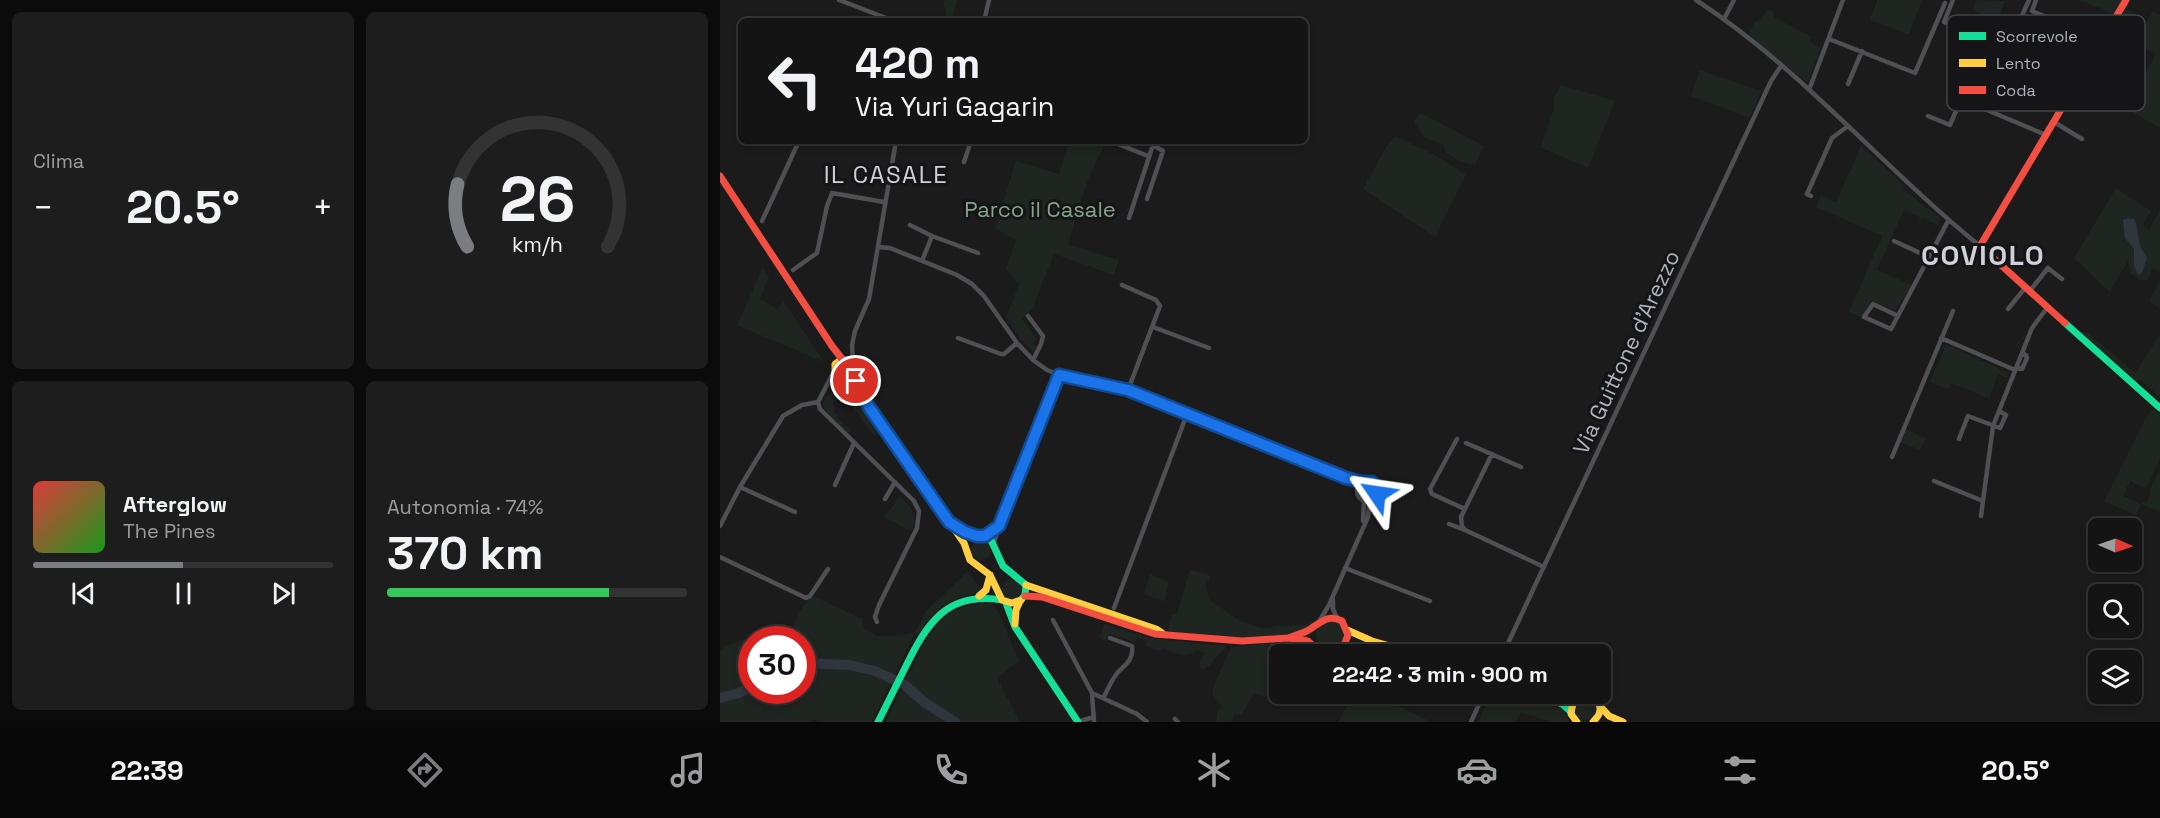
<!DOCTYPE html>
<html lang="it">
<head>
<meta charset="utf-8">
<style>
	body { margin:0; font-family:"Space Grotesk",sans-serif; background:#1d1d1d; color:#f1f3f6; height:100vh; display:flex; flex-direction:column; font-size:22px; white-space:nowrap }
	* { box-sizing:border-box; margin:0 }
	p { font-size:20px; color:#9d9ea0 }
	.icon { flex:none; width:33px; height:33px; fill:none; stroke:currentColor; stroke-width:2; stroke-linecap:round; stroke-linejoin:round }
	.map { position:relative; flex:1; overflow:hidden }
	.drawer { display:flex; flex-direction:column; gap:12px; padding:12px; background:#0b0b0b; width:720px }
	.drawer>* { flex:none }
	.banner { position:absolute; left:18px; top:18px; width:570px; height:126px; border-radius:9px; box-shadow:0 3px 9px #0003,0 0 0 2px #333334; background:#141414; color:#f1f3f6; overflow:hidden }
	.needle { width:39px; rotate:92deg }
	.tools { position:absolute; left:1368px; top:518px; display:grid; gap:12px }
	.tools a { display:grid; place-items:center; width:54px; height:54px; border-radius:9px; background:#141414; box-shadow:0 3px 9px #0003,0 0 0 2px #333334; font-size:30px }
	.speed { position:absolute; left:18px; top:626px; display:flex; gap:12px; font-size:30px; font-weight:700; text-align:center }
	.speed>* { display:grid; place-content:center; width:78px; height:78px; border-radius:50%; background:#141414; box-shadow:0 3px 9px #0003,0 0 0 2px #333334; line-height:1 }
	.speed .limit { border:9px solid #d22; background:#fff; color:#111 }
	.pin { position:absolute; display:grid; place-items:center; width:51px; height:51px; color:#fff; margin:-26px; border:3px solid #fff; border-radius:50%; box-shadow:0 2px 6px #0007 }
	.me { position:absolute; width:66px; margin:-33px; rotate:302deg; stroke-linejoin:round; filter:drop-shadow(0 0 4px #0008) }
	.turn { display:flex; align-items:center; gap:21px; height:126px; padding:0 18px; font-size:27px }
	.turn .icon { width:78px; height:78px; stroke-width:2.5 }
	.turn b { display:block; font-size:42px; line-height:51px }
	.big { font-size:45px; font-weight:700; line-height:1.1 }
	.drawer .tile { flex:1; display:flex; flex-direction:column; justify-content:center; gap:9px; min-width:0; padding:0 21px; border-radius:9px; background:#1d1d1d }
	.drawer .dial { align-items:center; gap:0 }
	.dial svg { height:156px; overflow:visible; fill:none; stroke:#333334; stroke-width:7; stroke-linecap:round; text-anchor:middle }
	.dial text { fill:#f1f3f6; stroke:none }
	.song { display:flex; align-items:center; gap:18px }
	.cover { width:72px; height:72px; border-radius:9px; background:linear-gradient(135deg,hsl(0 70% 55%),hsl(120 70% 35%)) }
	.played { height:6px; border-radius:3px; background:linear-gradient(90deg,#7b7d83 50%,#333334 50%) }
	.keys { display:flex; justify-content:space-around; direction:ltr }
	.heat { display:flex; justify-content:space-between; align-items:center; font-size:33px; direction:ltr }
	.charge { height:9px; border-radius:4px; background:linear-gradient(90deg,#34c759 74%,#333334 0) }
	.drawer .tiles { flex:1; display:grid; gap:12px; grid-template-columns:repeat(2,1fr) }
	.trip { position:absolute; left:549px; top:644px; width:342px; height:60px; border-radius:9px; background:#141414; box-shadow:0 3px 9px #0003,0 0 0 2px #333334; font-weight:700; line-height:60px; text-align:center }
	.menu { display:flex; height:96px; justify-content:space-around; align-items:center; background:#080808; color:#9d9ea0 }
	.menu .icon { width:42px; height:42px }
	.menu .active { color:#7b7d83 }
	.menu b { font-size:27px; color:#f1f3f6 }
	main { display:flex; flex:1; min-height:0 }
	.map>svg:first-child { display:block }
</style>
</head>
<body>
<main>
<section class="drawer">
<div class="tiles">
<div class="tile"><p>Clima</p>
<div class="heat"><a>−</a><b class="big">20.5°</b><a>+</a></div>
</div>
<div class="tile dial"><svg viewBox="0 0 100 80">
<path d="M14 69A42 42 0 1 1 86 69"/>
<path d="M14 69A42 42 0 0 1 9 37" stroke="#7b7d83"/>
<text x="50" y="56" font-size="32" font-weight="700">26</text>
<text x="50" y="72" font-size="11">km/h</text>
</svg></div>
<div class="tile">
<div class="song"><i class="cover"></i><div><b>Afterglow</b><p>The Pines</p></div></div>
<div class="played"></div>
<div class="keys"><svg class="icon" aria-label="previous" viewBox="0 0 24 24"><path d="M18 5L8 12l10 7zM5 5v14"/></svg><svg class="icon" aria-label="pause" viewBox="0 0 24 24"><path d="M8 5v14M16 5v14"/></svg><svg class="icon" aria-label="next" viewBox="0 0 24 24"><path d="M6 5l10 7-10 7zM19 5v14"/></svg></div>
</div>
<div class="tile"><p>Autonomia · 74%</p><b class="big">370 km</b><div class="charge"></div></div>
</div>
</section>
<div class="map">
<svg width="1440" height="722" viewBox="0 0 1440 722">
	<rect width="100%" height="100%" fill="#1b1b1b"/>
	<path fill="#1f2520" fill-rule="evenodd" d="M225,0H237L231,21H223L226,13L223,3Z
		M1157,0H1202L1189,35L1150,20Z
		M1256,0L1285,1L1277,21L1252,10Z
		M1360,0H1402L1394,14Z
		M1048,9L1055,13L1054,17L1092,37L1090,42L1101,48L1088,81H1085L1029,35L1034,22L1040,20Z
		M1406,9L1427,21L1433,11L1440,15V128L1405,108L1436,54L1406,39L1403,43L1390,37Z
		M980,70L1041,91L1029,118L971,96Z
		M841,85L895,101L868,168L820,147L834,109V97Z
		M701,113L764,146L755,165L739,161L726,153L724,145L704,137L694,122Z
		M675,136L717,156L746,175L715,237L643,189L666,147Z
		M349,141H386L367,182L348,244L399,260L394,275L334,254L312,309L302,319L317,339L312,344L318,347L313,352L298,336L286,317L299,285L286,269L296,240L275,229L296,161L339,174Z
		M1141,146L1184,185L1183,189L1220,218L1219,226L1203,218L1201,222L1199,220L1200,217L1184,210L1157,270L1192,285L1175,310L1152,301L1148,305L1142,318L1129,312L1162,236L1096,207L1101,195L1116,202Z
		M1396,188L1431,211L1422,226L1429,230L1440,209V273L1433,268L1427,280H1419L1410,273L1408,261L1389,292L1354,258Z
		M43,267L49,277L40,299L58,309L63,300L104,362L17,325Z
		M1440,280V308L1429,301Z
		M1366,331L1415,373L1440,334V397L1420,380L1416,381L1363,336Z
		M1226,344L1289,373L1287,378L1278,374L1269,399L1232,383L1228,389L1210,382Z
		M119,386C136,390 148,420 157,434L154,436L128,401H124L121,397L112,404L115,408L114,412L124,425L131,430L127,433L104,408L103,401L114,388Z
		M1433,409L1440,415V459L1426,489L1410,481L1403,496L1421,504L1422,501L1426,503L1431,494L1429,491L1438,473L1440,474V512L1421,504L1416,515L1384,501L1426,417Z
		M1185,429L1206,438L1200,450L1180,442Z
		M179,495C191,507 199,514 191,531L164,517L173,506Z
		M251 550a10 10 0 1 1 20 0a10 10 0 1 1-20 0Z
		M470,570L488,574L490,577L486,585L489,599L520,621L541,628H551L555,626L586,625L597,617L587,628L574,634L524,638L494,637L449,631L448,629L452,614H457Z
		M248,571L262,591C255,594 247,595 239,598C220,605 209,618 198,635L195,633L152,722H98L95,720L89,722H0V650C20,639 46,631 69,634L82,607L93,596L142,619L144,628L156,636C169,635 183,636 195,632L206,611ZM32,639H82V690H32Z
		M430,574L449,582L445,600L442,601L424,594Z
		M282 589a10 10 0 1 1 20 0a10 10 0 1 1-20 0Z
		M271,602L279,613L299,661L277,678L300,722H166C174,704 183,686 192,668C212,628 222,605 271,602Z
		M596 635a14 14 0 1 1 28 0a14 14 0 1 1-28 0Z
		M384,624L430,638L506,646L490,665L483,669L480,668V660L485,653L477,650C465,659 455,654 443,648L439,651L425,646L427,642L418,638L415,642L390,634L385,641L379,638Z
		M568,641L584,646L554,653L553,656L559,661V690L553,687L546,697L534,693L522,714L514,716L511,722H496L497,712L502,706L493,695V688L511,647Z
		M635,693H649L712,722H618Z
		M772,693C790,693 827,698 842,710C846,713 848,718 850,722H829L815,716L800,713L796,722H758Z
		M854 709a11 11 0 1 1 22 0a11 11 0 1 1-22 0Z"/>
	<path fill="#2f363d" d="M1408,218L1414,219L1416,223L1420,246L1427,258L1422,273L1418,275L1414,266V249L1405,238L1403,220Z"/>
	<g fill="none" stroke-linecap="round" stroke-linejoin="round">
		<path stroke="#2f363d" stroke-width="10" d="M82,663L130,665L155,671L185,685L204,702L235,722
			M0,698L19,693L32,686"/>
		<path stroke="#505054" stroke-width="4.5" d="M119,0L174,21
			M976,0C1081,68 1162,167 1260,246
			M1233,0L1224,22L1267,40L1241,99L1326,135
			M1316,0L1312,11L1382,40
			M1004,19L1014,0
			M264,21L269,0
			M1109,39L1195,73L1225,3
			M1267,40L1274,23L1295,31L1309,0
			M1360,77L1379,88
			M1128,84L1142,51
			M1089,90L1123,0
			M1208,116L1230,125L1241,99
			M1334,122L1362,139
			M426,141L443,151L427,199
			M393,142L428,156
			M244,162L251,141
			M1091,196L1087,194L1112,138L1128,126
			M409,218L433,145
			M42,221L79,141
			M190,225L212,236
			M1174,241L1211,258
			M159,247L170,248L237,275L252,284L264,296L297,343L313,360L327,370L339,375L408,390L642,482
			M202,261L212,236L258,253
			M73,270L97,253L107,206L112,193L164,202
			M402,285L436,300L440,306L408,390
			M1309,292L1328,268L1342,279
			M1288,309L1305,288
			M308,316L323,336L321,344L313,360
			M1178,316L1153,304L1144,317L1171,329L1228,221
			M433,327L489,348
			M238,338L281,354H284L297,343
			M1221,338L1295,370
			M133,363L132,345L135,331L149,299L176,141
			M1296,368L1302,369L1307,358L1306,355L1302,353
			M98,402L100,409L194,501L199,511L197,528L159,605L155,617L157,622
			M737,439L710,489L712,494L745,509
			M1239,439L1248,416L1280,428L1286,415L1279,411
			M746,443L801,467
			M772,454L741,517L742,526L745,530L824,567
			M1172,457L1233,311
			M637 491a10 10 0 1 1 20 0a10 10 0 1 1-20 0Z
			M1214,481L1263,501
			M115,485L134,443
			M20,487L75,512
			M165,499L175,482
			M1261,516L1273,426L1312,328L1327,308
			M643,521L644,501
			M729,524L745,530
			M0,526L20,487L63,416L82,405L98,402L113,373
			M265,536L279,526
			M274,543L279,526L339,375
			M0,557L86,598L90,596L108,569
			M625,568L710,601
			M613,600V609L617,618
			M394,608L467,414
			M333,620L372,693L374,722
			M600,620L609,605L648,517L650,501
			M783,654L1051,81L1061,66
			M372,693L417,714L427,722
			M383,698C388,690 392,678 399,671C406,664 414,659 412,646L390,638
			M455,719L458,722
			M357,722L374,717
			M751,722L764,693"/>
		<path stroke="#16e098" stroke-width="7" d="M1345,323L1440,408
			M229,522L251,535L265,536L271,540L283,566L306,585L305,595L301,600
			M286,603L295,627L358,722
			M815,693L842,704L851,712
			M158,722C167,704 176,686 185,668C207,623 227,591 282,600"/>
		<path stroke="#ffcf43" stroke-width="7" d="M122,359L115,364V375L126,380L149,407L244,543L250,560L270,575L282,600L292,603L301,600
			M306,585L436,629L442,633
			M259,596L266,590L270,575
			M295,624L296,610L300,601
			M627,630L652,641L699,654
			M880,706L889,716L903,722
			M857,722L851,714C854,681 886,697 879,714C878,717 875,719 873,722"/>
		<path stroke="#f24e42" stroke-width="7" d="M0,176L112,346L122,359L133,363L134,368L133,375L144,396
			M1345,323L1260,246L1406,0
			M305,596L322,597L435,634L522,641L568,638L588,641L599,651L612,654L623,648L628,635L622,621C606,613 600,624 587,631C581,634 574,636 568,638"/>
	</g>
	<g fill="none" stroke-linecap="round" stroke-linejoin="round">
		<defs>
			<path id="route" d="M136,381L149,407L229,522L245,532L257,536H265L279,526L339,375L408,390L626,478L642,482H652L657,487V494"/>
		</defs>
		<use href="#route" stroke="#114b97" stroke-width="15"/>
		<use href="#route" stroke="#1a73e8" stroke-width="10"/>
	</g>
	<g text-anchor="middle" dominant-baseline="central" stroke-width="6" stroke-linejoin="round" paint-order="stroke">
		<g font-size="22" fill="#86a588" stroke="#151517">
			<text x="320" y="209">Parco il Casale</text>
		</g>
		<g font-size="22" fill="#aeb2bb" stroke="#151517">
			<text transform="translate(906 352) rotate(-65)">Via Guittone d'Arezzo</text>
		</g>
		<g font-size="24" letter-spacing="1.5" fill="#ced1d7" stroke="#151517">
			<text x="166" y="174">IL CASALE</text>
		</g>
		<g font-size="28" font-weight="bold" letter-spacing="1.5" fill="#ced1d7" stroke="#151517">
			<text x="1263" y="255">COVIOLO</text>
		</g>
	</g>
	<rect x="1227" y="15" width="198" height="96" rx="9" fill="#151517" stroke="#434448" stroke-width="1.5"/>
	<rect x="1239" y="32" width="27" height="8" fill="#16e098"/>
	<rect x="1239" y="59" width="27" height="8" fill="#ffcf43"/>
	<rect x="1239" y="86" width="27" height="8" fill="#f24e42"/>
	<g font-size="16" fill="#aeb2bb">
		<text x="1276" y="42">Scorrevole</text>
		<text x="1276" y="69">Lento</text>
		<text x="1276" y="96">Coda</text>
	</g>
</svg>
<div class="tools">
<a><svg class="needle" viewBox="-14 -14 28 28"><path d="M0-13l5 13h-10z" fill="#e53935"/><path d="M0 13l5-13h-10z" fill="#9d9ea0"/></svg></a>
<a><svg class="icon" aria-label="search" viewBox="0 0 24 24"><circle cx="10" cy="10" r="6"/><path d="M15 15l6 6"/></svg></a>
<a><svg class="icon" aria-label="layers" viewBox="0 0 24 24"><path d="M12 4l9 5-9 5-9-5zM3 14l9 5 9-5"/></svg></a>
</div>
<div class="speed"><div class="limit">30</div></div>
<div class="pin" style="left:136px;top:381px;background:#d93025"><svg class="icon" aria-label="arrive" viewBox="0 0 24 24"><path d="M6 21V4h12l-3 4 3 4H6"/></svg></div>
<svg class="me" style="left:657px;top:494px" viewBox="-20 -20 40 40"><path d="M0-17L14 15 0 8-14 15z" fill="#1a73e8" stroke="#fff" stroke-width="4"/></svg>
<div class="trip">22:42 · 3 min · 900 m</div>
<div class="banner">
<div class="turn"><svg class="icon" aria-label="left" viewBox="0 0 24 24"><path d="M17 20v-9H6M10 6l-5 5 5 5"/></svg><div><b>420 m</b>Via Yuri Gagarin</div></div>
</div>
</div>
</main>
<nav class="menu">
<b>22:39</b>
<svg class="icon active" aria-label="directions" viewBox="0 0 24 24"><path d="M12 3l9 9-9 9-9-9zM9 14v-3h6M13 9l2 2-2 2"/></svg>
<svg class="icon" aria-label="music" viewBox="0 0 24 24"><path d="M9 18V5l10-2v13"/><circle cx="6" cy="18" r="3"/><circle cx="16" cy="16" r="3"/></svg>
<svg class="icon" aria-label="phone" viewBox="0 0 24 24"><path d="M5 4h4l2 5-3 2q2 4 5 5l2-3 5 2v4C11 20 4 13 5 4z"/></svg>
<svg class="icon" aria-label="climate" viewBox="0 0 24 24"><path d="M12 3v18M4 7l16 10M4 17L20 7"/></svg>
<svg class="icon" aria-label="car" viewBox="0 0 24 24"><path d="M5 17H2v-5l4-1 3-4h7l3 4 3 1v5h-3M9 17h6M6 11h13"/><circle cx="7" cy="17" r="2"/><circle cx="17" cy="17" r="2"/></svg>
<svg class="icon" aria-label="filters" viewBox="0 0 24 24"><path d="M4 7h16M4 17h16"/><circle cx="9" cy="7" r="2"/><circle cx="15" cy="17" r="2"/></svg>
<b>20.5°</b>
</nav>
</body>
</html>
